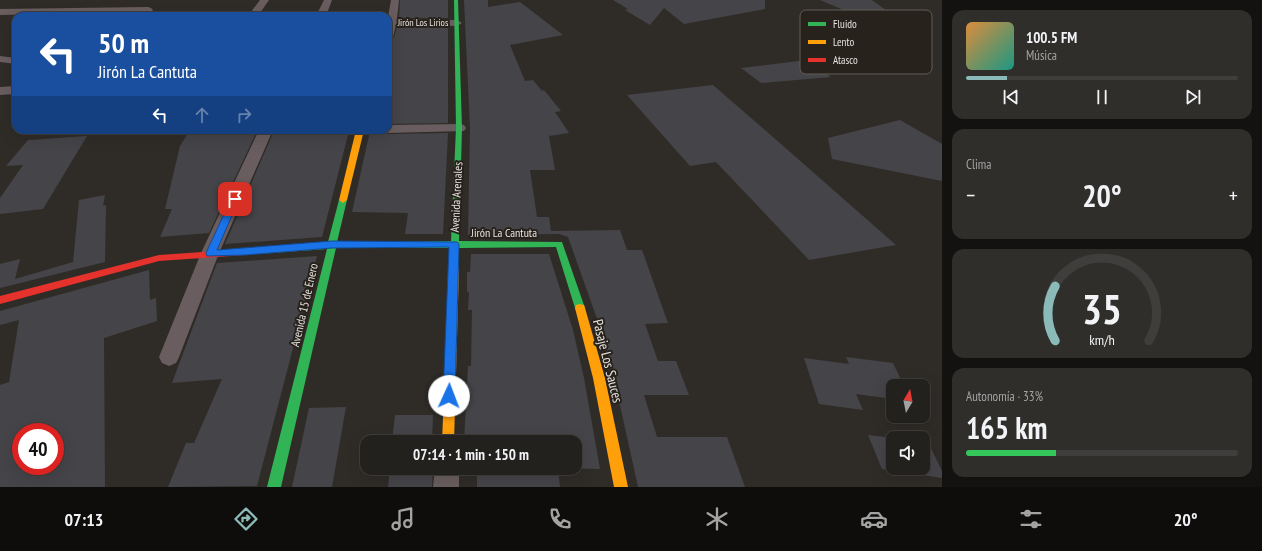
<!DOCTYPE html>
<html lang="es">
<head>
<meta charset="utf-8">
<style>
	body { margin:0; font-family:"PT Sans Narrow",sans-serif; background:#2f2e2b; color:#f1f3f6; height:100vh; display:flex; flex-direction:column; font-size:15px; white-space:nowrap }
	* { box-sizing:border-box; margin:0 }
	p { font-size:13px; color:#a3a3a4 }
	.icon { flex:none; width:22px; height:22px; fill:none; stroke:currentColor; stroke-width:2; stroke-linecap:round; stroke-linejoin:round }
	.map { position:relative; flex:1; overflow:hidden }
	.details { display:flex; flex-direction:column; gap:10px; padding:10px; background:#131210; width:320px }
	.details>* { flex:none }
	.top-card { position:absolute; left:12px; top:12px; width:380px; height:122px; border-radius:12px; box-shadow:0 4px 16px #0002,0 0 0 1px #403e3c; background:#1a4fa0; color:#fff; overflow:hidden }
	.needle { width:26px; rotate:10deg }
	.controls { position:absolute; left:886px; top:379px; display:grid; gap:8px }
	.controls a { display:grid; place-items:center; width:44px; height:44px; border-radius:8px; background:#23211e; box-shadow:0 4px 16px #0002,0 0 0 1px #403e3c; font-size:20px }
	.speed { position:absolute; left:12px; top:423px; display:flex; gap:8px; font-size:20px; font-weight:700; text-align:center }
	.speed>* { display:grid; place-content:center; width:52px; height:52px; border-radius:50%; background:#23211e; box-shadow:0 4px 16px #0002,0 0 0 1px #403e3c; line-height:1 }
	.speed .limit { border:6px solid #d22; background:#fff; color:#111 }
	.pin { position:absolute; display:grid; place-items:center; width:34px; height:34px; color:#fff; margin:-17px; border-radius:8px; box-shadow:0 2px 6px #0006 }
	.me { position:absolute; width:44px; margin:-22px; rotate:2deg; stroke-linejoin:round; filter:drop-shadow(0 0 3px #0008) }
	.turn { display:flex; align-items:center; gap:14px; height:84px; padding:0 20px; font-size:18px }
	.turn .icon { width:52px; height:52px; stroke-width:2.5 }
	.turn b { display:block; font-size:28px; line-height:34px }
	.lanes { display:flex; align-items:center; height:38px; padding:0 20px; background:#0003; justify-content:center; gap:20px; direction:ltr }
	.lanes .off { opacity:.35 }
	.big { font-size:30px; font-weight:700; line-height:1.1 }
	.details .card { flex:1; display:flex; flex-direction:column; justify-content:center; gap:6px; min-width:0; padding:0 14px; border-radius:12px; background:#2f2e2b }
	.details .dial { align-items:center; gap:0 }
	.dial svg { height:104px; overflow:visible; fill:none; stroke:#403e3c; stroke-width:7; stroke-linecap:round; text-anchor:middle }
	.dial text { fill:#f1f3f6; stroke:none }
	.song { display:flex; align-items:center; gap:12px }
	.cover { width:48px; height:48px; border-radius:6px; background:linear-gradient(135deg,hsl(30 70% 55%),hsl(170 70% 35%)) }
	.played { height:4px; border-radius:2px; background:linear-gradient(90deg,#8bbbb9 15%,#403e3c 15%) }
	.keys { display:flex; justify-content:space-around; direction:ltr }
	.heat { display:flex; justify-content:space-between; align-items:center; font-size:22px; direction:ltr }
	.charge { height:6px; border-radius:3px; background:linear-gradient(90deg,#34c759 33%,#403e3c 0) }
	.trip { position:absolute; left:360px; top:435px; width:222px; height:40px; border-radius:12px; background:#23211e; box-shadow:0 4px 16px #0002,0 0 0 1px #403e3c; font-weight:700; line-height:40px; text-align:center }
	.tab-bar { display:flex; height:64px; justify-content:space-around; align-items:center; background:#0e0d0c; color:#a3a3a4 }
	.tab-bar .icon { width:28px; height:28px }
	.tab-bar .on { color:#8bbbb9 }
	.tab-bar b { font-size:18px; color:#f1f3f6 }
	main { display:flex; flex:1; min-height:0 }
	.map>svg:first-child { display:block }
</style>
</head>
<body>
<main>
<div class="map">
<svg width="942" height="487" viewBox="0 0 942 487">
	<rect width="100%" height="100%" fill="#2f2c28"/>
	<path fill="#454449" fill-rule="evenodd" d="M400,0H448V18H399Z
		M464,0H488V7L520,2L563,35L510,45L525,81L533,80L542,91L544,90L561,111L555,112L569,133L549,136L555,170H530L537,217H549L551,231L620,230L627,250H642L668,323L645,324L658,361H676L689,395H644L657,437H727L745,487H638L614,378L601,330L568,237L559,234L468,235L470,128Z
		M613,0H765V9L684,24L664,8L650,25L625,10L628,9Z
		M820,0H872L920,35L916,41Z
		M397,27H448V123L388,124V41L394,37Z
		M807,60L831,77L761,83L741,68Z
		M713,85L765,130L896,245L809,260L716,162L690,166L627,95Z
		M900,120L942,144V181L832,159L828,138Z
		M190,130L257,131L209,233L160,237L172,209H165L180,146Z
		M381,130L388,134L448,133L443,234H405L408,213L352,212L370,131Z
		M274,131H349L322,237L225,244Z
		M87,136L43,209L0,214V198L23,165L6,166L28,140Z
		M105,195L103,206L106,205L105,262L0,288V264L20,259L15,279L73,262L79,200Z
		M471,254H549L573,330L584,378L600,469L560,468H575V442H464L468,366H471L472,310H468L469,292H467V272H470Z
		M317,256L257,486L168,487L186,443H194L222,379L172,383L217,263Z
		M149,270L150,300L156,298L157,321L104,338L105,487H0V385L9,382L19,320L0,325V311ZM21,432H55V466H21Z
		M846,357L893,363L904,386H893V399L856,394L863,410L819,404L804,358L849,364Z
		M346,407L332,487H292L309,408Z
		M395,415H433L432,442H392Z
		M868,435L893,438V468H923V443L929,444L942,471V478L882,469Z
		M390,468H433L432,487H388Z
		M477,468H558L560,487H477Z"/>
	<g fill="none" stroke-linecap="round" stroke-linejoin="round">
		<path fill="#695d5f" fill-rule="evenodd" d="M260,0H269L258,16H248Z
			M324,0H332L326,16H316Z
			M391,0H399L397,19L457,20L462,23L457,26L396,25L393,37L388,40V17Z
			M148,7L151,8L153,10L151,12L0,15V9Z
			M0,56L16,58V64L0,62Z
			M16,86V94L0,95V87Z
			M459,124L464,125L466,128L464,131L388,133L382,130H388V125Z
			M259,130H273L219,253L179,357L176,363L169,366L162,363L159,357L201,253Z
			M435,468H459V487H433Z"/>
		<path fill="#30b455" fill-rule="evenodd" d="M454,0H458L462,128L459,241L562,242L585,308L584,311L580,312L576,311L575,308L556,247L459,248V269L457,271H451L449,269L450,248H336L281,487H267L327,249L258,254L253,251L258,248L328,242L339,200L343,197L347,200L337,242L451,241L456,128Z"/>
		<path fill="#ff9f0a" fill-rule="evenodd" d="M356,130H364L347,200L343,203L339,200Z
			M454,265L457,267L459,269L454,442H442L449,269L451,267Z
			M580,304L584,305L585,308L605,378L628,487H614L593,378L575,308L576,305Z"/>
		<path fill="#e5322d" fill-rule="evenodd" d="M258,248L263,251L258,254L159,261L0,304V296L159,255Z"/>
	</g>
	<path fill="#1a73e8" stroke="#114b97" d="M235,196L239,199L217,250L332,241L457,242L459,244L455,396L453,400L449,402L445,400L443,396L449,247L332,248L245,255L207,256L206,253L231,199Z"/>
	<g text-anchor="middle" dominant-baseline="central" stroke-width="4" stroke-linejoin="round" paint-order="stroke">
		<g font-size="10" fill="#e6e2de" stroke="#28221c">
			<text x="423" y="22">Jirón Los Lirios</text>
		</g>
		<g font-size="12" fill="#e6e2de" stroke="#28221c">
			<text transform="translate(456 197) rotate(-87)">Avenida Arenales</text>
			<text x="504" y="232">Jirón La Cantuta</text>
			<text transform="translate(304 305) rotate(-77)">Avenida 15 de Enero</text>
		</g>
		<g font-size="14" fill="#e6e2de" stroke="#28221c">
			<text transform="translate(608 361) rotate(76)">Pasaje Los Sauces</text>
		</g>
	</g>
	<rect x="800" y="10" width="132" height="64" rx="6" fill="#28221c" stroke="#615c56" stroke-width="1"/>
	<rect x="808" y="22" width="18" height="4" fill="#30b455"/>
	<rect x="808" y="40" width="18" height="4" fill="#ff9f0a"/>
	<rect x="808" y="58" width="18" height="4" fill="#e5322d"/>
	<g font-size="11" fill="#e6e2de">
		<text x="833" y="28">Fluido</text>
		<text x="833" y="46">Lento</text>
		<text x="833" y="64">Atasco</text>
	</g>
</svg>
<div class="controls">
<a><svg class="needle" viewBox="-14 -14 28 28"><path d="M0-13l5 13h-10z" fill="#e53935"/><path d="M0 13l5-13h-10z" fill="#a3a3a4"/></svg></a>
<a><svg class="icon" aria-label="sound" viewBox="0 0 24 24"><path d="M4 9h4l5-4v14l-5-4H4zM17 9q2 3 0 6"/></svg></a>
</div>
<div class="speed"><div class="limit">40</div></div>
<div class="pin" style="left:235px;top:199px;background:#d93025"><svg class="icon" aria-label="arrive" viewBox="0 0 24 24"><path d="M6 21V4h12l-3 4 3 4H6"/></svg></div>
<svg class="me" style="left:449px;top:396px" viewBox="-20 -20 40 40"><circle r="19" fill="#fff"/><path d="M0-13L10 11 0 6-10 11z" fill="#1a73e8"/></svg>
<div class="trip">07:14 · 1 min · 150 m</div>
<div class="top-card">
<div class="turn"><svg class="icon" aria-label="left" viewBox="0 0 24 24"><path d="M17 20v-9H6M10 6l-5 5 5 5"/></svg><div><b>50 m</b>Jirón La Cantuta</div></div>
<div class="lanes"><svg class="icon" aria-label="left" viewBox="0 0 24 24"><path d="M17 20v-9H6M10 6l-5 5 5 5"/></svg><svg class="icon off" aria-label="ahead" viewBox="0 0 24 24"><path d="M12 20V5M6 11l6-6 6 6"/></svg><svg class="icon off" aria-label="right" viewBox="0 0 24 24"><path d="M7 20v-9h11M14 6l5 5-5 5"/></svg></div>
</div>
</div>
<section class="details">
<div class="card">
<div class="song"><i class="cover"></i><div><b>100.5 FM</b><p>Música</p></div></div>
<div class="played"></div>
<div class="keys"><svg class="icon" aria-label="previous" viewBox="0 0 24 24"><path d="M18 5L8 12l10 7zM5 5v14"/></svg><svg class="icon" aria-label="pause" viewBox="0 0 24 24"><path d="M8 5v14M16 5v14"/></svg><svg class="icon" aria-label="next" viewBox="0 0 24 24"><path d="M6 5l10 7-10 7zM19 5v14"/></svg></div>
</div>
<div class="card"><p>Clima</p>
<div class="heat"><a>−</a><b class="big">20°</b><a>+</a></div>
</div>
<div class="card dial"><svg viewBox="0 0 100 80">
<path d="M14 69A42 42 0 1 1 86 69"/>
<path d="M14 69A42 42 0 0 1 14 27" stroke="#8bbbb9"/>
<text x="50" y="56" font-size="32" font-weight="700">35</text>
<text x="50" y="72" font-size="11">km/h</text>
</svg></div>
<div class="card"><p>Autonomía · 33%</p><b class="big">165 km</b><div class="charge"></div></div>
</section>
</main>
<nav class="tab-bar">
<b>07:13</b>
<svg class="icon on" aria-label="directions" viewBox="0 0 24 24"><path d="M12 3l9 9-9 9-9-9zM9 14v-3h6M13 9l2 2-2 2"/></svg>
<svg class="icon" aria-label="music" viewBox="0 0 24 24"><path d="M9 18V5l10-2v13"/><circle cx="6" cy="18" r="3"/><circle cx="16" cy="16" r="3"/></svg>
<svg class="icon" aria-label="phone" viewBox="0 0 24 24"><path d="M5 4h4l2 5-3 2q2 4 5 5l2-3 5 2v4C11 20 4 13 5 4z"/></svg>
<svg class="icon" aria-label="climate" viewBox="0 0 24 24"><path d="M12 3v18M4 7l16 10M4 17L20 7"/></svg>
<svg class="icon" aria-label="car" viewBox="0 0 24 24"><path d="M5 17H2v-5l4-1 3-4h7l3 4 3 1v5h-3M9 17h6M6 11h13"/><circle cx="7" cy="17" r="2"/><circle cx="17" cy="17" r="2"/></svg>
<svg class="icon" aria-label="filters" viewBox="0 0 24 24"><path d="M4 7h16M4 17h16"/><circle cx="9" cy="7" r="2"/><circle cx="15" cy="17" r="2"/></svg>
<b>20°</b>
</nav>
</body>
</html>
